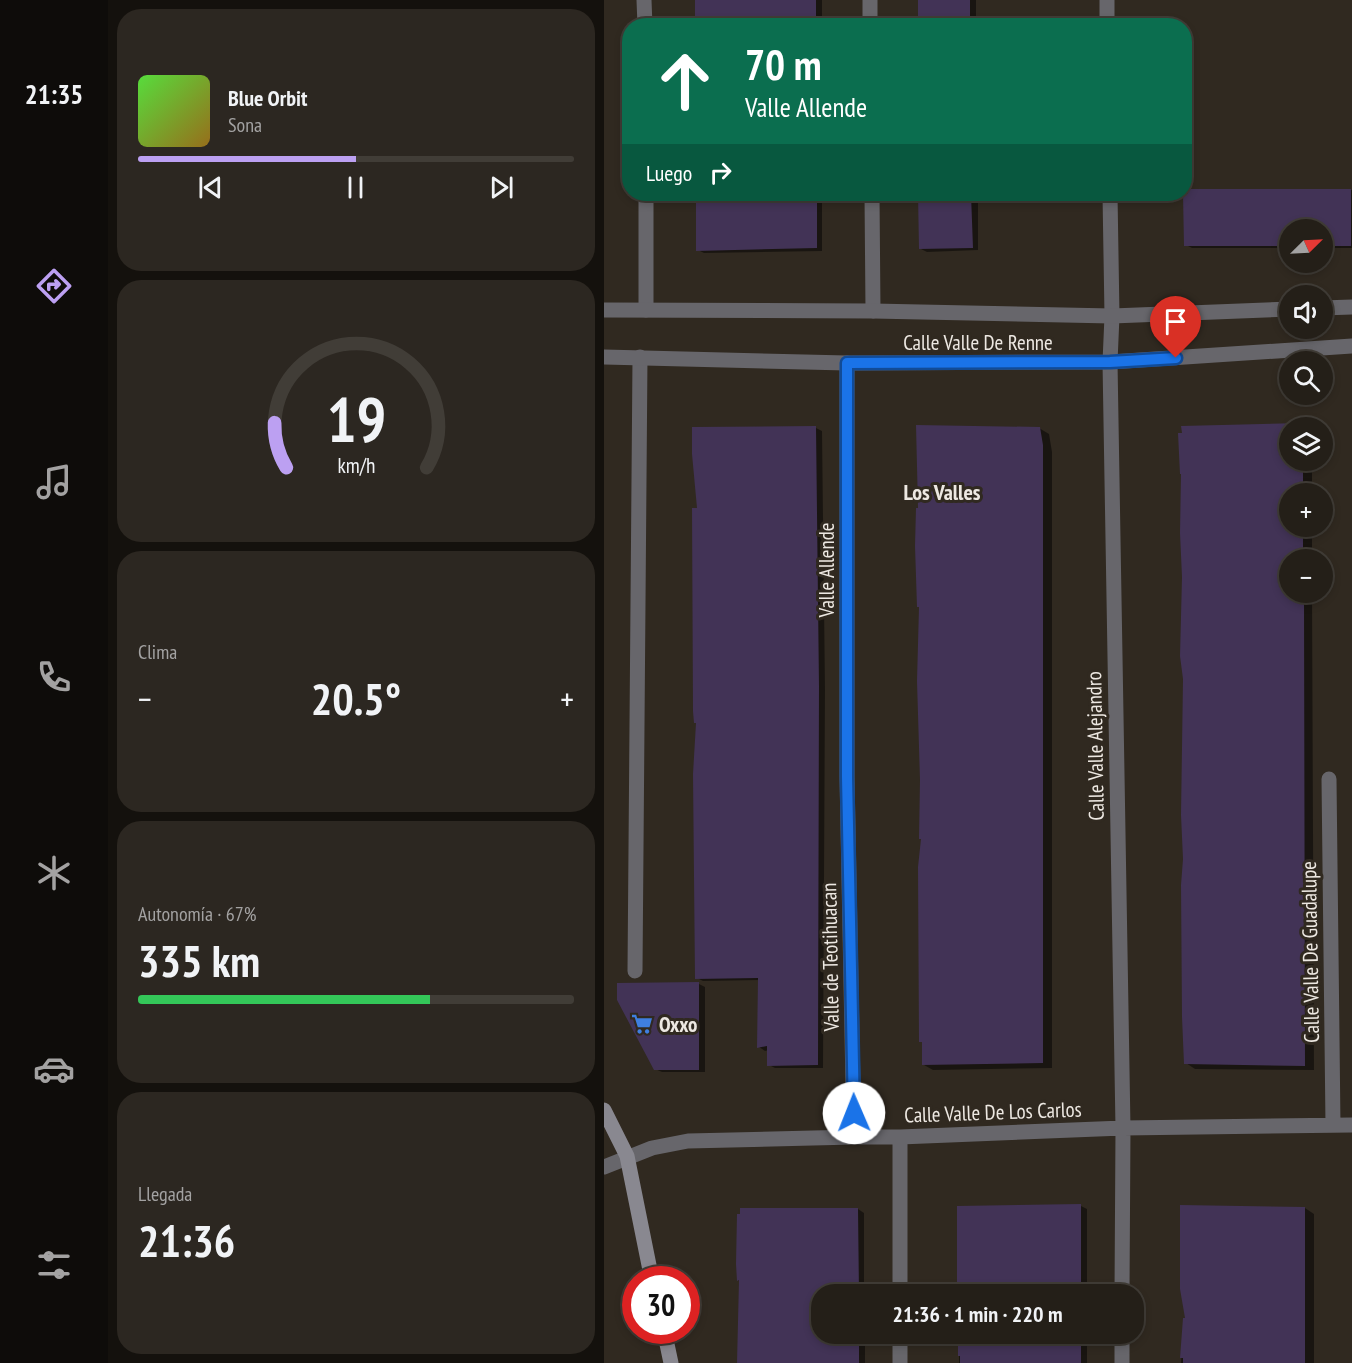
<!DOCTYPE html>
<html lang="es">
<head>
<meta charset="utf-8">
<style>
	body { margin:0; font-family:"PT Sans Narrow",sans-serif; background:#2c2721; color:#f1f3f6; height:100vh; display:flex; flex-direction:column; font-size:22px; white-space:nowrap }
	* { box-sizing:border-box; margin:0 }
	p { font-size:20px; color:#a3a2a2 }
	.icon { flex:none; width:33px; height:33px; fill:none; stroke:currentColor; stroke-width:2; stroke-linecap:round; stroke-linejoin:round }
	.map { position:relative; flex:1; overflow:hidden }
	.drawer { display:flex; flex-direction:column; gap:9px; padding:9px; background:#14110d; width:496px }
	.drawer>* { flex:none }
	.banner { position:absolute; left:18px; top:18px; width:570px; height:183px; border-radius:24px; box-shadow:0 3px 9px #0003,0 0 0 2px #413d37; background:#0b6e4f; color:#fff; overflow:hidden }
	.needle { width:39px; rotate:66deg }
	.buttons { position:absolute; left:675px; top:219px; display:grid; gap:12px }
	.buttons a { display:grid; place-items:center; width:54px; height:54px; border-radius:50%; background:#241f18; box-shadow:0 3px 9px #0003,0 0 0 2px #413d37; font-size:30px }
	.speed { position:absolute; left:18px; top:1266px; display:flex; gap:12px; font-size:30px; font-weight:700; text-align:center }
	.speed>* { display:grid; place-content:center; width:78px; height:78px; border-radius:50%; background:#241f18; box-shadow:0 3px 9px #0003,0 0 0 2px #413d37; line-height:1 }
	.speed .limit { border:9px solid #d22; background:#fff; color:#111 }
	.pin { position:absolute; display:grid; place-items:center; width:51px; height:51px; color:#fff; margin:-62px -26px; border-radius:50% 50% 50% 0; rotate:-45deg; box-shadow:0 0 6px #0007 }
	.pin .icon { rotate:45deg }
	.me { position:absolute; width:66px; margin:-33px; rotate:359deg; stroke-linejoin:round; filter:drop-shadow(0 0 4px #0008) }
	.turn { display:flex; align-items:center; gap:21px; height:126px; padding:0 24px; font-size:27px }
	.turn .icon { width:78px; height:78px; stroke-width:2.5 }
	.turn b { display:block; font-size:42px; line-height:51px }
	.then { display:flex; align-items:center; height:57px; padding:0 24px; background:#0003; gap:12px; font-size:22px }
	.big { font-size:45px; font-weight:700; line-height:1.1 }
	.drawer .widget { flex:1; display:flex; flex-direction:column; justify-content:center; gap:9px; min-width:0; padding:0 21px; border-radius:24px; background:#2c2721 }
	.drawer .dial { align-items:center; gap:0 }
	.dial svg { height:156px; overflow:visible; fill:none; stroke:#413d37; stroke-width:7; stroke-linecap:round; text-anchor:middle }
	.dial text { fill:#f1f3f6; stroke:none }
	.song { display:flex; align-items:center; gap:18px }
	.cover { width:72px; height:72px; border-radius:9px; background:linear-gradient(135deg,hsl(110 70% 55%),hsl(40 70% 35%)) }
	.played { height:6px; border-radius:3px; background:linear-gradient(90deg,#bca0f2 50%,#413d37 50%) }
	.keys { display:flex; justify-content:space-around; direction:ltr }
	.heat { display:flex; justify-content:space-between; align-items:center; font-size:33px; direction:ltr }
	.charge { height:9px; border-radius:4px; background:linear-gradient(90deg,#34c759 67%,#413d37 0) }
	.trip { position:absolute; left:207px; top:1284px; width:333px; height:60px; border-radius:24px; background:#241f18; box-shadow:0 3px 9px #0003,0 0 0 2px #413d37; font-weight:700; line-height:60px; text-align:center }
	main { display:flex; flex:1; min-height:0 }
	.dock { display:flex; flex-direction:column; width:108px; justify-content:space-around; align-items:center; background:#0e0c0a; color:#a3a2a2 }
	.dock .icon { width:42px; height:42px }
	.dock .current { color:#bca0f2 }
	.dock b { font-size:27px; color:#f1f3f6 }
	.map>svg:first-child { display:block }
</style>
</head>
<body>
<main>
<nav class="dock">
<b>21:35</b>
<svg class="icon current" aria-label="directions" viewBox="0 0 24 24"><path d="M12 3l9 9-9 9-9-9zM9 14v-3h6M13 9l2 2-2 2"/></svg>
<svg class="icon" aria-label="music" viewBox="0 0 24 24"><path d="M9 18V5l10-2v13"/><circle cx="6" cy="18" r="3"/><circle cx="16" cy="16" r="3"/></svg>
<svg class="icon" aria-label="phone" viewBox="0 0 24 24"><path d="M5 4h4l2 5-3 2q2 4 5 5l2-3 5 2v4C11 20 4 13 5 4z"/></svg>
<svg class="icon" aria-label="climate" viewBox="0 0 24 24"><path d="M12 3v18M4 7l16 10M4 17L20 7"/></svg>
<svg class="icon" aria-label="car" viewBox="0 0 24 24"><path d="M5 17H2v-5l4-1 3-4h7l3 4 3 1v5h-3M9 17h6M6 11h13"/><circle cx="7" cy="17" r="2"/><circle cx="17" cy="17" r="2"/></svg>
<svg class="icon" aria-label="filters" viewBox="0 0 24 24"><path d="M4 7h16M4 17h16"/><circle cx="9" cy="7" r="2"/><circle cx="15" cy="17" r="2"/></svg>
</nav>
<section class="drawer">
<div class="widget">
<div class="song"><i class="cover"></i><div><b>Blue Orbit</b><p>Sona</p></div></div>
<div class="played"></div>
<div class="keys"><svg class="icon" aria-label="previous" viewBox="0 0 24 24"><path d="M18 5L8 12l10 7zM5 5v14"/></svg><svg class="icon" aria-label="pause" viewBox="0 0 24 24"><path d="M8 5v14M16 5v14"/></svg><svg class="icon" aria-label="next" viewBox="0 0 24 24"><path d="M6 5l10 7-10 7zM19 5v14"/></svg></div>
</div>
<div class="widget dial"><svg viewBox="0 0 100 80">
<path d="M14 69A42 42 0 1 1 86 69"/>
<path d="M14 69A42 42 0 0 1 8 46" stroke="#bca0f2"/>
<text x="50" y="56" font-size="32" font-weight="700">19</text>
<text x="50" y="72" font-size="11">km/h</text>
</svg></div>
<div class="widget"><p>Clima</p>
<div class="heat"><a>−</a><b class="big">20.5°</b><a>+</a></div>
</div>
<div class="widget"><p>Autonomía · 67%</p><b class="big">335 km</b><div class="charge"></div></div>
<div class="widget"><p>Llegada</p><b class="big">21:36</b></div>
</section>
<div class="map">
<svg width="748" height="1363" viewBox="0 0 748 1363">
	<rect width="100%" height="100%" fill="#302920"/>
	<path fill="#0007" d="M93,0H218V26H93Z
		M316,0H372V26H316Z
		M748,190V248H718V230H686V248H588L582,245L585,191Z
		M94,194H218V251L100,253L94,250Z
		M316,194H374V250L323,252L317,249Z
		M698,424L704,428H686V460H708V494H686V526H708V560H686V592H708L710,1070L591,1069L582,1063L580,577L579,474L575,434Z
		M212,428L218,431L221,690L219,1068H171L165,1065V1050L161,1051L155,1047L156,980L99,981L93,978L95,509Z
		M435,428L445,434L448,452V1068L329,1070L320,1065Z
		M95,984L101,987V1072H58L51,1069Z
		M477,1206L483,1209V1294H355L354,1208Z
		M701,1208L710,1214V1363H577L580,1320Z
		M254,1209L260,1213V1294H218V1334H261V1363H135L137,1281L134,1280L138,1210Z
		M355,1334H483V1363H355Z"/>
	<path fill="#423356" d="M91,0H212V26H91Z
		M314,0H366V26H314Z
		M583,189H747V246H718V230H686V246H580L579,194H584Z
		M92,194H213V248L92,251Z
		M314,194H367L369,248L315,249Z
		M699,423V428H686V460H699V494H686V526H699V560H686V592H700L701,1066L580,1064L578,1017L577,885L579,859L577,815L579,679L576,656L578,577L576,533L577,474H576L574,433H578L577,426Z
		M312,425L436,427L439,445V1063L318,1065V1042H315L314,867L317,839H315L316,780L313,681L315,607H313L311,546L312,508H314Z
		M212,426L215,686L214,1065L163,1066V1046L153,1048L154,978L91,979L89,774L92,723H90L89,711L88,508H93L88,454V427Z
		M95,982V1070H50L13,1000V983Z
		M477,1204V1294H353V1206Z
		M576,1205L701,1207V1363H579V1358H576L579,1318H581L576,1289Z
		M136,1208H254L255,1294H218V1334H255V1363H133L135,1280L133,1281L132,1264L133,1214H136Z
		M354,1334H477V1363H356V1356H354Z"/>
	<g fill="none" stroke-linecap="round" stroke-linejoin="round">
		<path stroke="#67666b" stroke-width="15" d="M40,0L41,26
			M266,0V26
			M503,0V26
			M42,194V310
			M268,194L269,311
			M506,194L508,316L506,362L519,1128L518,1294
			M243,363V777L250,1137
			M725,779L729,1125
			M31,971L36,357
			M0,1167L48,1148L84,1141L250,1137H296L519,1128L748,1125
			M296,1294V1137
			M296,1363V1334
			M518,1363V1334"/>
		<path stroke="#67666b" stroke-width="15" d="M718,308L748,307
			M0,310L269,311L508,316L686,309
			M0,357L243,363L506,362L748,346"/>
		<path stroke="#898890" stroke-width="15" d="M0,1110L23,1156L48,1280
			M60,1330L67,1363"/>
	</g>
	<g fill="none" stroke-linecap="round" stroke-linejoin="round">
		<defs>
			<path id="route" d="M250,1113L243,777V363L506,362L572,358"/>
		</defs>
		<use href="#route" stroke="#114b97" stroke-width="15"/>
		<use href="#route" stroke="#1a73e8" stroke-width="10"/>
	</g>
	<defs>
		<symbol id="supermarket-bare" viewBox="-9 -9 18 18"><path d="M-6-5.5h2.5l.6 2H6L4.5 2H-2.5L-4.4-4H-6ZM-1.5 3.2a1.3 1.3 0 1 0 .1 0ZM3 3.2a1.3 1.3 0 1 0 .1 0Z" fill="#3f7fe0" stroke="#302920" stroke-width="2.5" paint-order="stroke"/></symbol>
	</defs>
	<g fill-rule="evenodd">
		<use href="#supermarket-bare" x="23" y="1009" width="30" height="30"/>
	</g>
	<g text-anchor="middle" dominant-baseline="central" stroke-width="6" stroke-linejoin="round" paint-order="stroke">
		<g font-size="21" fill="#ede8e2" stroke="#302920">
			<text x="374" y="342">Calle Valle De Renne</text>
			<text transform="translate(222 570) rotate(-90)">Valle Allende</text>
			<text transform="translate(491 746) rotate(-91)">Calle Valle Alejandro</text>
			<text transform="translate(706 952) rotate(-91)">Calle Valle De Guadalupe</text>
			<text transform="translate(226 957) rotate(-91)">Valle de Teotihuacan</text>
			<text transform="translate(389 1112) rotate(-2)">Calle Valle De Los Carlos</text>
		</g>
		<g font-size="21" font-weight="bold" fill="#ede8e2" stroke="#302920" text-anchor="start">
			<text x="55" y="1024">Oxxo</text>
		</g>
		<g font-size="22" font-weight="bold" fill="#ede8e2" stroke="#302920">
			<text x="338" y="492">Los Valles</text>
		</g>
	</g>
</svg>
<div class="buttons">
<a><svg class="needle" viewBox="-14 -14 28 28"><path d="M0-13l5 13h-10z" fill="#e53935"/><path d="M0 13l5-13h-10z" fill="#a3a2a2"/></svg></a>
<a><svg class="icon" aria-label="sound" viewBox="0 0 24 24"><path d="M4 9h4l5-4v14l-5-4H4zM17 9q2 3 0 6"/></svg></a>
<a><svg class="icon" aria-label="search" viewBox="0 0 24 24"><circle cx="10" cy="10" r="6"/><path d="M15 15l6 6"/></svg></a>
<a><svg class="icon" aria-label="layers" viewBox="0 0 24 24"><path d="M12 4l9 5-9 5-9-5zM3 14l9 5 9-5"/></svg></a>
<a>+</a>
<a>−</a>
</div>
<div class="speed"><div class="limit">30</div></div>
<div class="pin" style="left:572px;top:358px;background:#d93025"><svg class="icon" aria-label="arrive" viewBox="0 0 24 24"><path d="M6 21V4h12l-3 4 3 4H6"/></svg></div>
<svg class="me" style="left:250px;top:1113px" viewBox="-20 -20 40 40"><circle r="19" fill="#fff"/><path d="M0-13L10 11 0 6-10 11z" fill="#1a73e8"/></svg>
<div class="trip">21:36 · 1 min · 220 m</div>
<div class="banner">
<div class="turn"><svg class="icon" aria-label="ahead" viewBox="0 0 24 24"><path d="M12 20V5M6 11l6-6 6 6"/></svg><div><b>70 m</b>Valle Allende</div></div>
<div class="then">Luego<svg class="icon" aria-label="right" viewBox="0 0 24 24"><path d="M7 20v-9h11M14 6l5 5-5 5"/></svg></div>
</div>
</div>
</main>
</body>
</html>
